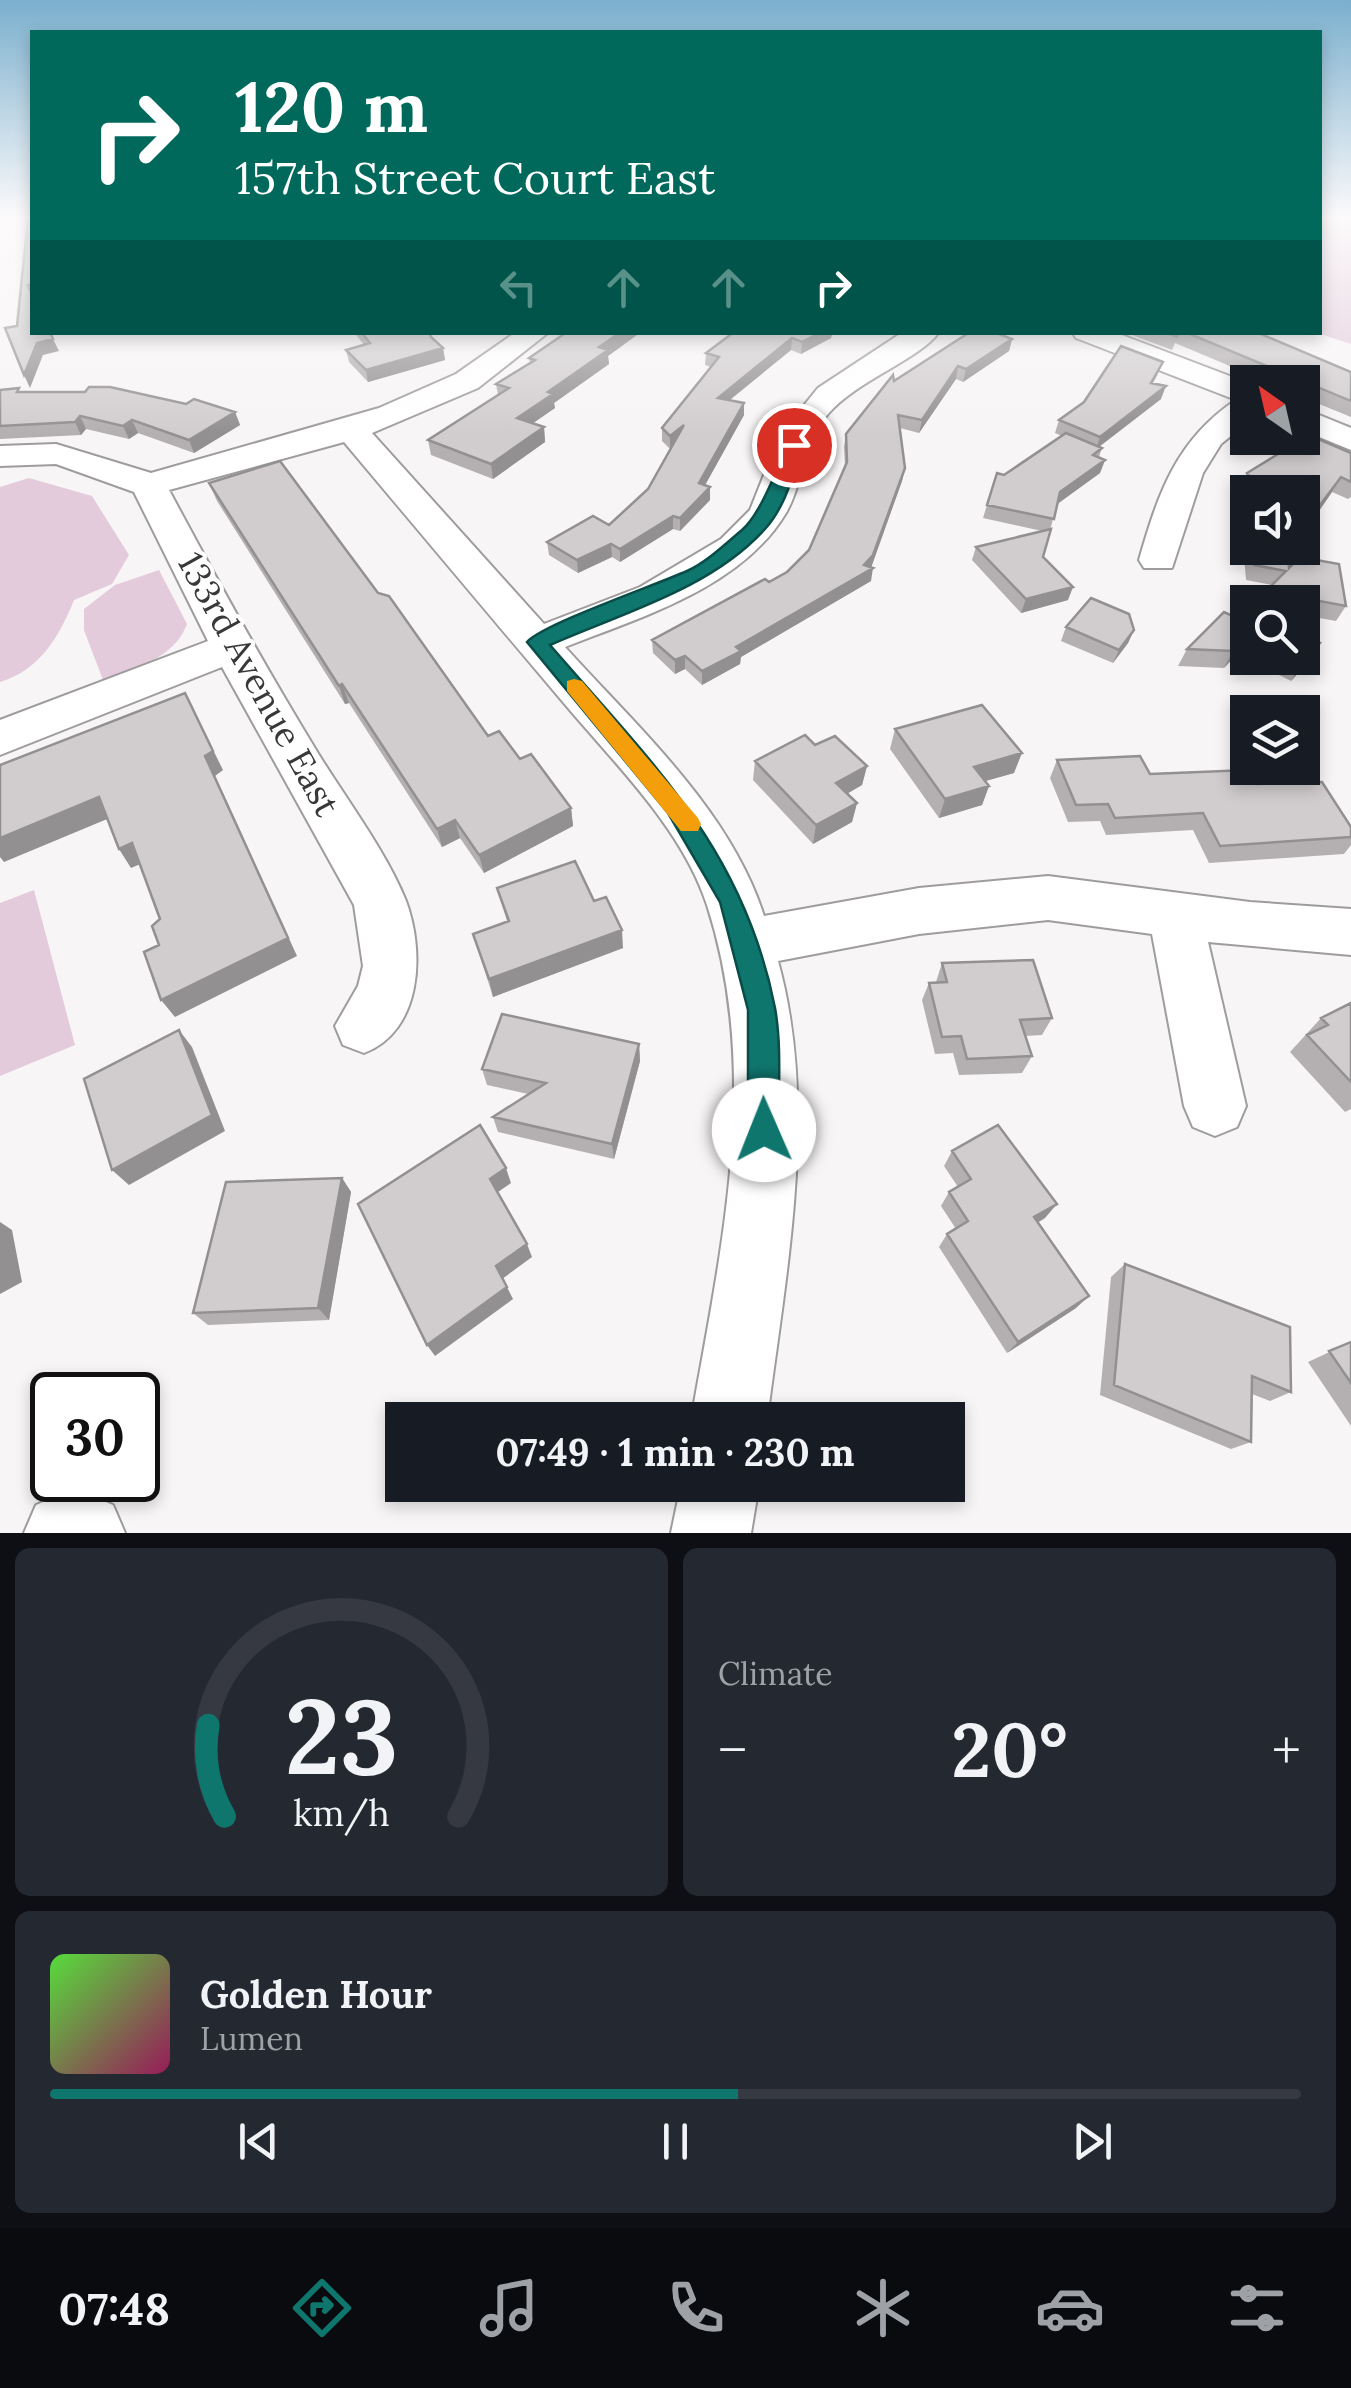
<!DOCTYPE html>
<html lang="en">
<head>
<meta charset="utf-8">
<style>
	body { margin:0; font-family:Lora,serif; background:#242831; color:#f1f3f6; height:100vh; display:flex; flex-direction:column; font-size:38px; white-space:nowrap }
	* { box-sizing:border-box; margin:0 }
	p { font-size:32px; color:#9ea1a6 }
	.icon { flex:none; width:55px; height:55px; fill:none; stroke:currentColor; stroke-width:2; stroke-linecap:round; stroke-linejoin:round }
	.map { position:relative; height:1533px; overflow:hidden }
	.panel { display:flex; flex-direction:column; gap:15px; padding:15px; background:#0d0f14; flex:1 }
	.panel>* { flex:none }
	.top-card { position:absolute; left:30px; top:30px; width:1292px; height:305px; border-radius:0px; box-shadow:0 5px 15px #0003; background:#00695c; color:#fff; overflow:hidden }
	.needle { width:65px; rotate:326deg }
	.controls { position:absolute; left:1230px; top:365px; display:grid; gap:20px }
	.controls a { display:grid; place-items:center; width:90px; height:90px; border-radius:0px; background:#171b24; box-shadow:0 5px 15px #0003; font-size:50px }
	.speed { position:absolute; left:30px; top:1372px; display:flex; gap:20px; font-size:50px; font-weight:700; text-align:center }
	.speed>* { display:grid; place-content:center; width:130px; height:130px; border-radius:50%; background:#171b24; box-shadow:0 5px 15px #0003; line-height:1 }
	.speed .limit { border:5px solid #111; border-radius:15px; background:#fff; color:#111 }
	.pin { position:absolute; display:grid; place-items:center; width:85px; height:85px; color:#fff; margin:-42px; border:5px solid #fff; border-radius:50%; box-shadow:0 2px 10px #0007 }
	.me { position:absolute; width:110px; margin:-55px; rotate:359deg; stroke-linejoin:round; filter:drop-shadow(0 0 8px #0008) }
	.turn { display:flex; align-items:center; gap:35px; height:210px; padding:0 40px; font-size:45px }
	.turn .icon { width:130px; height:130px; stroke-width:2.5 }
	.turn b { display:block; font-size:70px; line-height:85px }
	.lanes { display:flex; align-items:center; height:95px; padding:0 40px; background:#0003; justify-content:center; gap:50px; direction:ltr }
	.lanes .off { opacity:.35 }
	.big { font-size:75px; font-weight:700; line-height:1.1 }
	.panel .card { flex:1; display:flex; flex-direction:column; justify-content:center; gap:15px; min-width:0; padding:0 35px; border-radius:15px; background:#242831 }
	.panel .dial { align-items:center; gap:0 }
	.dial svg { height:260px; overflow:visible; fill:none; stroke:#363941; stroke-width:7; stroke-linecap:round; text-anchor:middle }
	.dial text { fill:#f1f3f6; stroke:none }
	.song { display:flex; align-items:center; gap:30px }
	.cover { width:120px; height:120px; border-radius:15px; background:linear-gradient(135deg,hsl(110 70% 55%),hsl(330 70% 35%)) }
	.played { height:10px; border-radius:5px; background:linear-gradient(90deg,#0f766e 55%,#363941 55%) }
	.keys { display:flex; justify-content:space-around; direction:ltr }
	.heat { display:flex; justify-content:space-between; align-items:center; font-size:55px; direction:ltr }
	.panel .tiles { flex:1; display:grid; gap:15px; grid-template-columns:1fr 1fr }
	.card:last-child { grid-column:span 2 }
	.trip { position:absolute; left:385px; top:1402px; width:580px; height:100px; border-radius:0px; background:#171b24; box-shadow:0 5px 15px #0003; font-weight:700; line-height:100px; text-align:center }
	.tab-bar { display:flex; height:160px; justify-content:space-around; align-items:center; background:#090b0e; color:#9ea1a6 }
	.tab-bar .icon { width:70px; height:70px }
	.tab-bar .on { color:#0f766e }
	.tab-bar b { font-size:45px; color:#f1f3f6 }
	.map>svg:first-child { display:block }
</style>
</head>
<body>
<div class="map">
<svg width="1351" height="1533" viewBox="0 0 1351 1533">
	<rect width="100%" height="100%" fill="#f8f5f7"/>
	<path fill="#e3cbdb" d="M1320,219H1351V344L1317,333Z
		M29,478L92,496L129,555L112,584L74,600C59,637 40,670 0,682V487Z
		M159,570L187,624C174,659 135,668 103,680L84,630V609L115,585Z
		M34,890L75,1045L0,1076V903Z"/>
	<g fill="none" stroke-linecap="round" stroke-linejoin="round">
		<defs>
			<path id="minor" d="M516,332H549L478,388L372,433L544,624L640,587L721,539L750,510L780,435L818,388L903,332H939C919,360 857,380 828,414C803,442 804,482 786,513C741,588 641,617 565,647C638,728 730,810 764,916L919,888L1048,876L1250,902L1351,909V955L1208,942L1246,1106L1237,1127L1215,1136L1193,1127L1184,1106L1152,934L1048,920L919,934L778,961C819,1109 786,1271 767,1420H691C721,1250 762,1074 707,905C682,828 614,763 563,702C490,616 417,529 344,442L169,490C216,578 264,665 316,750C344,796 386,851 406,901C425,952 422,1031 364,1053L343,1045L335,1026L358,986L363,966L354,905L222,667L0,755V720L208,641L134,492L56,464L0,466V446L56,444L151,473L379,408L456,374Z
				M1072,332H1114L1248,383V422L1221,444L1203,473L1172,568H1144L1139,560C1158,494 1176,440 1236,400L1076,338Z
				M1302,408L1351,428V450L1302,430Z
				M681,1485H759L751,1533H671Z
				M64,1493H85L113,1505L125,1533H24L36,1505Z"/>
		</defs>
		<use href="#minor" stroke="#9f9c9e" stroke-width="4"/>
		<use href="#minor" fill="#fff" fill-rule="evenodd"/>
	</g>
	<path fill="#b4b0b2" d="M354,332H429L431,337L443,348L445,360L368,382L349,362L346,350L364,345Z
		M567,332H641L608,356L609,364L554,403L555,408L532,423L544,427L545,442L493,479L431,455L428,440L498,395L496,384L530,363L529,358Z
		M734,332L832,334L831,338L801,354L791,350L730,400L744,415L705,485L710,487V500L680,531L673,529L620,562L612,557L578,573L549,555L547,542L609,525L648,489L670,449L662,441V428L711,367L705,365L706,353Z
		M1132,332H1256L1351,372V417L1302,397V382H1268L1175,343L1172,350L1132,335Z
		M1012,339L1009,351L963,382L956,379L919,433L900,428L905,468L902,481L871,567V581L741,657L740,664L702,685L685,669L675,674L653,653L652,640L787,572L809,550L845,467L844,447L846,434L894,381Z
		M1158,374L1153,383L1161,399L1099,447L1102,448L1099,457L1105,460L1100,473L1057,504L1043,557L1068,600L1021,613L972,560L976,547L1042,531L983,518L997,473L1004,475L1062,436L1055,433L1059,420Z
		M0,390L186,404L235,412L240,425L194,453L138,433L129,439L86,429L81,435L0,439Z
		M1351,453V497L1348,499L1332,492L1312,521L1302,522V492H1248V499L1240,488L1247,473Z
		M209,483L378,593L488,736L520,759L571,808L573,826L484,873L460,838L442,847L349,703L345,704L217,501Z
		M1248,520V548H1287L1289,568L1346,606L1336,621L1302,615V602H1259L1266,591L1272,585L1246,580L1242,531Z
		M1248,610V658H1302L1320,643L1310,660L1291,681L1237,654L1224,668L1178,666L1187,649L1237,618Z
		M1066,627L1134,630L1128,643L1113,663L1061,641Z
		M895,729L1014,773L985,781L989,786L982,805L939,818L890,749Z
		M815,745L867,766L862,785L847,794L857,803L852,822L813,844L753,780L755,761Z
		M1057,760L1150,774L1256,784L1351,827V845L1344,854L1209,863L1193,830L1106,835L1100,821L1068,822L1050,778Z
		M497,888L594,901L623,948L493,997L473,934L507,921Z
		M942,963L1052,1018L1042,1035L1025,1036L1032,1056L1022,1073L959,1075L953,1053L935,1054L922,1000L929,983L936,982Z
		M1351,1003V1109L1345,1112L1290,1052L1321,1018Z
		M639,1044L640,1061L614,1159L498,1132L493,1117L528,1094L487,1085L482,1069Z
		M952,1151L1045,1218L1037,1223L1076,1308L1007,1353L939,1247L947,1234L956,1229L941,1206L949,1192L958,1187L944,1166Z
		M342,1178L351,1192L329,1320L208,1325L193,1313Z
		M1125,1264L1291,1392L1270,1401L1252,1394L1251,1442L1231,1449L1100,1395L1111,1277Z
		M1351,1342V1426L1308,1362Z"/>
	<path fill="#929091" d="M621,332H641L608,356L609,364L554,403L555,408L519,433L517,418L599,347Z
		M821,332H834L832,334L831,338L801,354L802,342Z
		M792,338L791,350L717,410L718,398Z
		M53,339L59,351L43,355L30,388L24,375L37,343Z
		M1012,339L1009,351L963,382L966,369Z
		M443,348L445,360L368,382L366,370Z
		M958,366L956,379L919,433L922,420Z
		M1166,386L1161,399L1096,449L1100,437Z
		M744,403V415L699,496V483Z
		M235,412L240,425L194,453L189,440Z
		M80,416L86,429L81,435L75,422Z
		M132,420L138,433L129,439L123,426Z
		M684,425L670,449V436Z
		M544,427L545,442L493,479L491,464Z
		M1105,460L1100,473L1056,505L1060,492Z
		M905,468L902,481L871,568H873L871,581L741,657L740,664L702,685V671L736,647L864,565Z
		M1341,477L1332,492L1312,521L1302,522V508Z
		M710,487V500L680,531V518Z
		M673,516V529L620,562V549Z
		M611,544L612,557L578,573L577,560Z
		M1073,587L1068,600L1021,613L1026,599Z
		M1134,630L1128,643L1113,663L1119,650Z
		M1246,637L1237,654L1224,668L1233,651Z
		M1320,643L1310,660L1291,681L1301,664Z
		M685,656V669L675,674V660Z
		M342,684L349,703L345,704L339,686Z
		M185,693L223,770L215,776L297,956L175,1017L161,1000L205,756Z
		M1022,753L1014,773L968,786L974,767Z
		M867,766L862,785L832,802L836,783Z
		M989,786L982,805L939,818L945,799Z
		M99,797L112,817L4,862L0,857V838Z
		M857,803L852,822L813,844L816,825Z
		M571,808L573,826L484,873L479,855Z
		M455,820L460,838L442,847L437,829Z
		M132,843L145,862L131,868L119,849Z
		M622,930L623,948L493,997L489,979Z
		M179,1030L192,1047L225,1131L129,1185L112,1170Z
		M639,1044L640,1061L614,1159L612,1144Z
		M506,1168L511,1183L495,1194L490,1179Z
		M342,1178L351,1192L329,1320L318,1308Z
		M1057,1204L1045,1218L1023,1231L1034,1217Z
		M0,1222L12,1230L22,1282L0,1294Z
		M527,1244L532,1257L502,1279L496,1266Z
		M507,1287L513,1299L435,1356L427,1345Z
		M1089,1296L1076,1308L1007,1353L1018,1342Z"/>
	<path fill="#d1cdcf" stroke="#929091" stroke-width="2.5" d="M28,219H32V284L28,285L32,295V332H50L53,339L37,343L24,375L5,328L17,326Z
		M361,332H429L431,337L443,348L366,370L346,350L370,343Z
		M567,332H621L599,347L608,350L548,392L553,394L517,418L544,427L491,464L428,440L509,388L496,384L535,360L529,358Z
		M734,332H821L802,342L792,338L718,398L744,403L699,483L710,487L680,518L673,516L620,549L611,544L577,560L547,542L593,516L609,525L648,489L684,425L670,436L662,428L719,357L706,353Z
		M970,332H994L1012,339L966,369L958,366L922,420L898,415L905,468L873,555L864,565L873,568L736,647L741,651L702,671L685,656L675,660L652,640L765,579L769,582L787,572L809,550L847,462L846,434L893,375L894,381Z
		M1164,332H1179L1177,337Z
		M1185,332H1256L1351,372V401Z
		M1121,346L1163,362L1151,383L1166,386L1100,437L1059,420L1084,402Z
		M89,387H110L186,404L194,399L235,412L189,440L132,420L123,426L80,416L75,422L0,426V390L19,388L17,392H85Z
		M1066,433L1102,448L1093,455L1105,460L1060,492L1054,519L987,505L997,473L1004,475Z
		M1309,435L1351,453V482L1341,477L1320,505L1302,508V492H1261L1247,473Z
		M280,461L378,593L389,596L488,736L499,731L520,759L531,754L571,808L479,855L455,820L437,829L342,684L339,686L209,483Z
		M1051,529L1043,557L1073,587L1026,599L976,547Z
		M1252,548H1287L1289,568L1300,557L1339,564L1346,606L1266,591L1286,571L1254,565Z
		M1091,598L1129,614L1134,630L1119,650L1066,627Z
		M1246,609L1248,638L1246,637L1233,651L1187,649L1224,612L1237,618Z
		M1302,635L1320,643L1301,664L1288,658H1302Z
		M185,693L213,751L205,756L288,938L161,1000L144,952L159,945L152,926L160,919L132,843L119,849L99,797L0,838V765Z
		M982,705L1022,753L974,767L989,786L945,799L895,729Z
		M805,735L815,745L835,736L867,766L836,783L857,803L816,825L755,761Z
		M1140,756L1150,774L1248,770L1256,784L1322,782L1351,827V837L1220,846L1203,813L1115,818L1108,804L1076,805L1057,760Z
		M575,861L594,901L606,897L622,930L489,979L473,934L509,921L497,888Z
		M1033,960L1052,1018L1020,1020L1032,1056L967,1059L961,1036L942,1037L929,983L947,982L942,963Z
		M1351,1003V1082L1307,1035L1328,1025L1321,1018Z
		M502,1014L639,1044L612,1144L493,1117L546,1083L482,1069Z
		M179,1030L212,1115L112,1170L84,1079Z
		M480,1125L506,1168L490,1179L527,1244L496,1266L507,1287L427,1345L358,1204Z
		M998,1125L1057,1204L1034,1217L1089,1296L1018,1342L947,1234L968,1221L949,1192L971,1179L952,1151Z
		M342,1178L318,1308L193,1313L226,1182Z
		M1125,1264L1290,1327L1291,1392L1252,1376L1251,1442L1114,1385Z
		M1351,1342V1383L1329,1351Z"/>
	<linearGradient id="sky" x2="0" y2="1"><stop stop-color="#7aafcd"/><stop offset="0.5" stop-color="#fcfafb"/><stop offset="1" stop-color="#fcfafb" stop-opacity="0"/></linearGradient>
	<rect width="1351" height="434" fill="url(#sky)"/>
	<path fill="#0f766e" stroke="#0a4d48" stroke-width="2.5" d="M794,440L803,445C793,474 786,506 765,529C711,589 622,613 550,645C651,762 744,849 775,1008C782,1047 778,1091 779,1130L774,1141L764,1145L753,1141L748,1130V1010L720,902L668,813L527,642C543,624 656,585 687,571C707,562 725,544 742,530C766,509 783,446 794,440Z"/>
	<path fill="#f59e0b" d="M574,679L582,681L698,818L701,824L698,831H681L567,691V681Z"/>
	<g text-anchor="middle" dominant-baseline="central" stroke-width="8" stroke-linejoin="round" paint-order="stroke">
		<g font-size="35" fill="#393839" stroke="#fff">
			<text transform="translate(259 684) rotate(61)">133rd Avenue East</text>
		</g>
	</g>
</svg>
<div class="controls">
<a><svg class="needle" viewBox="-14 -14 28 28"><path d="M0-13l5 13h-10z" fill="#e53935"/><path d="M0 13l5-13h-10z" fill="#9ea1a6"/></svg></a>
<a><svg class="icon" aria-label="sound" viewBox="0 0 24 24"><path d="M4 9h4l5-4v14l-5-4H4zM17 9q2 3 0 6"/></svg></a>
<a><svg class="icon" aria-label="search" viewBox="0 0 24 24"><circle cx="10" cy="10" r="6"/><path d="M15 15l6 6"/></svg></a>
<a><svg class="icon" aria-label="layers" viewBox="0 0 24 24"><path d="M12 4l9 5-9 5-9-5zM3 14l9 5 9-5"/></svg></a>
</div>
<div class="speed"><div class="limit">30</div></div>
<div class="pin" style="left:794px;top:445px;background:#d93025"><svg class="icon" aria-label="arrive" viewBox="0 0 24 24"><path d="M6 21V4h12l-3 4 3 4H6"/></svg></div>
<svg class="me" style="left:764px;top:1130px" viewBox="-20 -20 40 40"><circle r="19" fill="#fff"/><path d="M0-13L10 11 0 6-10 11z" fill="#0f766e"/></svg>
<div class="trip">07:49 · 1 min · 230 m</div>
<div class="top-card">
<div class="turn"><svg class="icon" aria-label="right" viewBox="0 0 24 24"><path d="M7 20v-9h11M14 6l5 5-5 5"/></svg><div><b>120 m</b>157th Street Court East</div></div>
<div class="lanes"><svg class="icon off" aria-label="left" viewBox="0 0 24 24"><path d="M17 20v-9H6M10 6l-5 5 5 5"/></svg><svg class="icon off" aria-label="ahead" viewBox="0 0 24 24"><path d="M12 20V5M6 11l6-6 6 6"/></svg><svg class="icon off" aria-label="ahead" viewBox="0 0 24 24"><path d="M12 20V5M6 11l6-6 6 6"/></svg><svg class="icon" aria-label="right" viewBox="0 0 24 24"><path d="M7 20v-9h11M14 6l5 5-5 5"/></svg></div>
</div>
</div>
<section class="panel">
<div class="tiles">
<div class="card dial"><svg viewBox="0 0 100 80">
<path d="M14 69A42 42 0 1 1 86 69"/>
<path d="M14 69A42 42 0 0 1 9 41" stroke="#0f766e"/>
<text x="50" y="56" font-size="32" font-weight="700">23</text>
<text x="50" y="72" font-size="11">km/h</text>
</svg></div>
<div class="card"><p>Climate</p>
<div class="heat"><a>−</a><b class="big">20°</b><a>+</a></div>
</div>
<div class="card">
<div class="song"><i class="cover"></i><div><b>Golden Hour</b><p>Lumen</p></div></div>
<div class="played"></div>
<div class="keys"><svg class="icon" aria-label="previous" viewBox="0 0 24 24"><path d="M18 5L8 12l10 7zM5 5v14"/></svg><svg class="icon" aria-label="pause" viewBox="0 0 24 24"><path d="M8 5v14M16 5v14"/></svg><svg class="icon" aria-label="next" viewBox="0 0 24 24"><path d="M6 5l10 7-10 7zM19 5v14"/></svg></div>
</div>
</div>
</section>
<nav class="tab-bar">
<b>07:48</b>
<svg class="icon on" aria-label="directions" viewBox="0 0 24 24"><path d="M12 3l9 9-9 9-9-9zM9 14v-3h6M13 9l2 2-2 2"/></svg>
<svg class="icon" aria-label="music" viewBox="0 0 24 24"><path d="M9 18V5l10-2v13"/><circle cx="6" cy="18" r="3"/><circle cx="16" cy="16" r="3"/></svg>
<svg class="icon" aria-label="phone" viewBox="0 0 24 24"><path d="M5 4h4l2 5-3 2q2 4 5 5l2-3 5 2v4C11 20 4 13 5 4z"/></svg>
<svg class="icon" aria-label="climate" viewBox="0 0 24 24"><path d="M12 3v18M4 7l16 10M4 17L20 7"/></svg>
<svg class="icon" aria-label="car" viewBox="0 0 24 24"><path d="M5 17H2v-5l4-1 3-4h7l3 4 3 1v5h-3M9 17h6M6 11h13"/><circle cx="7" cy="17" r="2"/><circle cx="17" cy="17" r="2"/></svg>
<svg class="icon" aria-label="filters" viewBox="0 0 24 24"><path d="M4 7h16M4 17h16"/><circle cx="9" cy="7" r="2"/><circle cx="15" cy="17" r="2"/></svg>
</nav>
</body>
</html>
